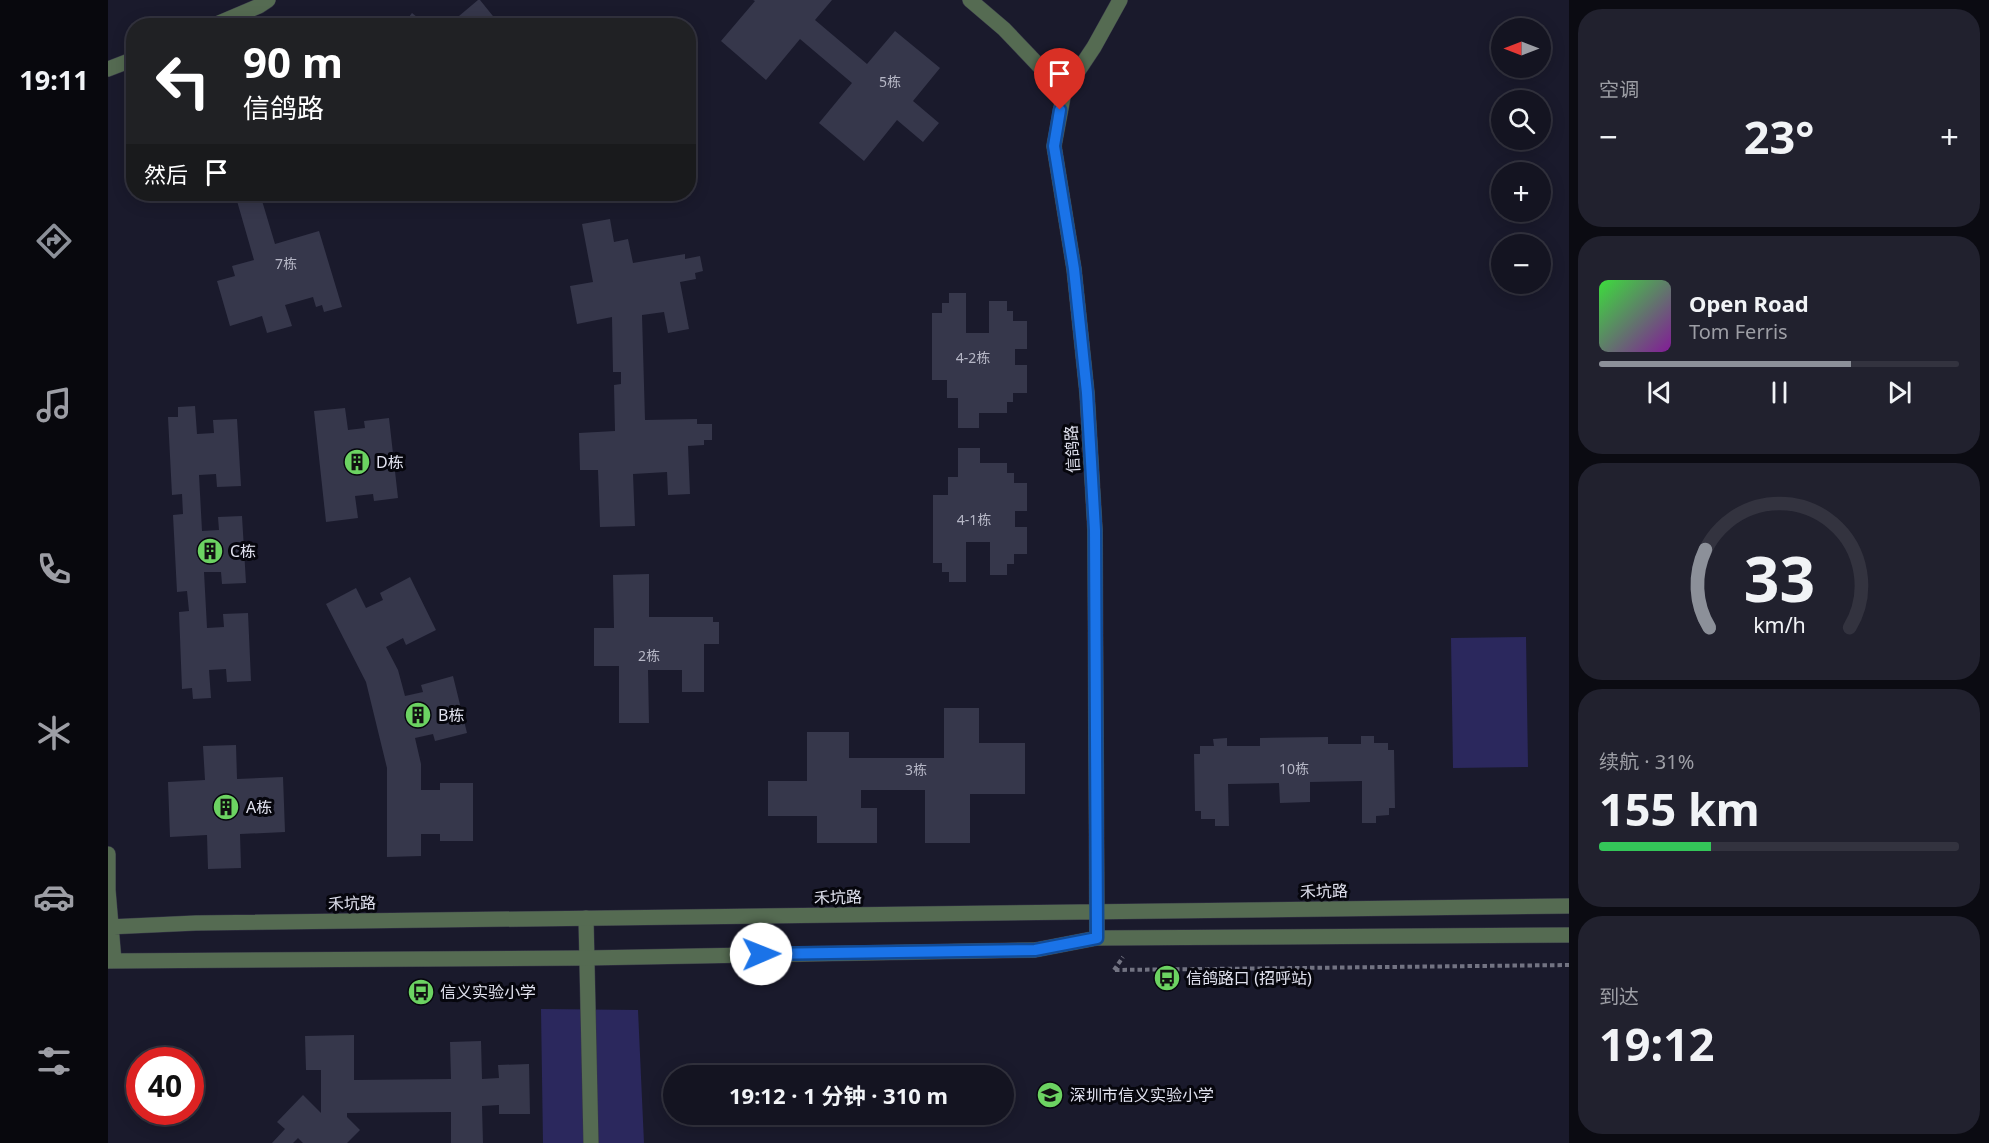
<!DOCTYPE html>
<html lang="zh">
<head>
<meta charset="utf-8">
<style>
	body { margin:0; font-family:"Noto Sans","Noto Sans SC",sans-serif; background:#21212e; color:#f1f3f6; height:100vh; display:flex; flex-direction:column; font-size:22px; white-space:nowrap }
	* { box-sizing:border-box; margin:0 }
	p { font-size:20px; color:#9d9ea5 }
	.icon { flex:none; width:33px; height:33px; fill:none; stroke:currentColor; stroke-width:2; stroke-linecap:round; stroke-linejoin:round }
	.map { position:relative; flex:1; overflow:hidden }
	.drawer { display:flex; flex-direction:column; gap:9px; padding:9px; background:#0b0b12; width:420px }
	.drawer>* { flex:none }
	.hud { position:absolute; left:18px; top:18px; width:570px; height:183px; border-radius:24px; box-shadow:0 3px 15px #0003,0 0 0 2px #33333f; background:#202124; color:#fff; overflow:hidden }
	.needle { width:39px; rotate:270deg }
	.fabs { position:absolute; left:1383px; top:18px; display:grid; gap:12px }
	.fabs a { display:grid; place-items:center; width:60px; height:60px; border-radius:50%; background:#141421; box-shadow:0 3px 15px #0003,0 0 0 2px #33333f; font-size:30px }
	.speed { position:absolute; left:18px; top:1047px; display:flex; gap:12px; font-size:30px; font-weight:700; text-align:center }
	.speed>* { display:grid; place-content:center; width:78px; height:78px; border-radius:50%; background:#141421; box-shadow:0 3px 15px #0003,0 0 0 2px #33333f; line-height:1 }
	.speed .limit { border:9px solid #d22; background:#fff; color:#111 }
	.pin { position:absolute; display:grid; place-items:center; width:51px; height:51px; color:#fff; margin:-62px -26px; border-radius:50% 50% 50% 0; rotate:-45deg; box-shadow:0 0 6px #0007 }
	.pin .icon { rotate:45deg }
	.me { position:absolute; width:66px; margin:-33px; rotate:89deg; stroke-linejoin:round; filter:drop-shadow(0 0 4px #0008) }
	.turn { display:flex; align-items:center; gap:21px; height:126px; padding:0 18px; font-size:27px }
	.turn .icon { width:78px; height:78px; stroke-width:2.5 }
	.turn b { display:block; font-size:42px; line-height:51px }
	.then { display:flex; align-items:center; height:57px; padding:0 18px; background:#0003; gap:12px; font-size:22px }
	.big { font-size:45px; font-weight:700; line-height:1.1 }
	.drawer .tile { flex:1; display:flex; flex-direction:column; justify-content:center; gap:9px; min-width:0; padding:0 21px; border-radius:24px; background:#21212e }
	.drawer .dial { align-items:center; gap:0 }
	.dial svg { height:156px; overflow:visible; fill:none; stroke:#33333f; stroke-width:7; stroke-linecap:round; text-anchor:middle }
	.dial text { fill:#f1f3f6; stroke:none }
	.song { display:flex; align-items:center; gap:18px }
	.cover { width:72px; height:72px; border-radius:9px; background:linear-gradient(135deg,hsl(120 70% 55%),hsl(290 70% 35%)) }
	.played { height:6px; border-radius:3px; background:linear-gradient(90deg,#8c9099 70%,#33333f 70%) }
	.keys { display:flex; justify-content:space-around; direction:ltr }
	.heat { display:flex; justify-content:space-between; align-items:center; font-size:33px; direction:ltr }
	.charge { height:9px; border-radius:4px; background:linear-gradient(90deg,#34c759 31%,#33333f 0) }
	.trip { position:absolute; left:555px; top:1065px; width:351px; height:60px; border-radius:30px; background:#141421; box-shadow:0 3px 15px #0003,0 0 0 2px #33333f; font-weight:700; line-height:60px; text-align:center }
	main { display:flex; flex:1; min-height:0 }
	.tab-bar { display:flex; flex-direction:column; width:108px; justify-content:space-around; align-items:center; background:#08080d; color:#9d9ea5 }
	.tab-bar .icon { width:42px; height:42px }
	.tab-bar .active { color:#8c9099 }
	.tab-bar b { font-size:27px; color:#f1f3f6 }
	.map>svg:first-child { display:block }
</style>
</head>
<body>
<main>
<nav class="tab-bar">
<b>19:11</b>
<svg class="icon active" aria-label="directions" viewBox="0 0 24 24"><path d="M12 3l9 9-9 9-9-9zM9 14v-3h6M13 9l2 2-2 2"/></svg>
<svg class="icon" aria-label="music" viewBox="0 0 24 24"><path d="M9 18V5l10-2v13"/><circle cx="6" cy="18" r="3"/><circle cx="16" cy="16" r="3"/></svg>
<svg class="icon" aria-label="phone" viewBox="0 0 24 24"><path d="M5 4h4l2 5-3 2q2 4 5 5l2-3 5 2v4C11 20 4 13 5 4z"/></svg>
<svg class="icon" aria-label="climate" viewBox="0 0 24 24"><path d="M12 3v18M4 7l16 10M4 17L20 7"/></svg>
<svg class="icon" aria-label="car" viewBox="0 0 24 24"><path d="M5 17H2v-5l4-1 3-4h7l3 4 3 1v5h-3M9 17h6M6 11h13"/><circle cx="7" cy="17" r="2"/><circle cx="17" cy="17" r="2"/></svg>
<svg class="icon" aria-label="filters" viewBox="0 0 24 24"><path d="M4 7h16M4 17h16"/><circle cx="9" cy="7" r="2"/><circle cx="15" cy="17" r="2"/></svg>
</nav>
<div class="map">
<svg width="1461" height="1143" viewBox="0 0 1461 1143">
	<rect width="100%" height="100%" fill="#1a1a2c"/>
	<path fill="#2b285d" d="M1418,637L1420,767L1345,768L1343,638Z
		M433,1009L530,1010L536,1143H435Z"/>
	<path fill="#36374b" d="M370,0H372L393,26H359L351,16Z
		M645,0H724L707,20L759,64L787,31L832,68L805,101L831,123L815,142L789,120L756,161L711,123L744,83L692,39L658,80L613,41L647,1Z
		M304,13L320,26H294Z
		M127,194H152L167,244L211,231L234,307L216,312L214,305L208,307L205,297L177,305L184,326L159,333L154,316L122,326L109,281L127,276L124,266L146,260Z
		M502,219L506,242L520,239L525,263L577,254V259L592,256L595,271L587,273L588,279L572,282L581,329L560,333L556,312L534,315L537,420L589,419V424H604V440H596V445L580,446L582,494L560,495L559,472L525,474L527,526L492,527L490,470H472L471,433L507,431L506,385L513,384V372H505L504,317L469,324L462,286L485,282L474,224Z
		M841,293H858V333H881V301H899V311H905V321H919V349H907V365H919V393H905V402H899V413H871V428H850V398H839V380H824V313H834V303H841Z
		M87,406L89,434L106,433L105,420L129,419L133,486L109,487L108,474L91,475L94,531L111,530L110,517L134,516L138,583L114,584L113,572H96L99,628L116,627L115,614L140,613L143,681L119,682L118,669L101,670L103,698L85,699L84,688L74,689L71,612L81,611L79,591L69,592L65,515L75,514L74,494L64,495L60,417H70V407Z
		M237,408L240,430L257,428L256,421L281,418L290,498L266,501L265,494L247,496L250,518L218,522L206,411Z
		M850,448H872V463H899V473H906V483H919V511H907V527H919V554H906V564H899V575H882V542H858V582H841V572H834V563H825V495H840V477H850Z
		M541,574V617H605V622H611V644H596V692H574V670H540L541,723H511V666H486V628H506L505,575Z
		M302,577L328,630L298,645L295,638L278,647L290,670L297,696L315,692L313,685L345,676L359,733L327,741L325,734L307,738L313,764V790H332V783H365V841H332V834H313V856L279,857V768L258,682L218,604L248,588L258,608L275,600L272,593Z
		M836,708H871V743H917V794H862V843H817V790H753V808H769V843H709V816H660V781H699V732H741V758H836Z
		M1253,736H1266V743H1280V750H1286L1287,808H1281V815L1268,816V823H1254V781L1202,782V802L1172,803L1171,783L1120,784L1121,826H1107V819H1093V811H1087L1086,754H1092V746H1106L1105,739L1119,738V746H1152V738L1220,737V744H1253Z
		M128,745L129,779L175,777L177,832L132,834L133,868L100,869L99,835L62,837L60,782L97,780L95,746Z
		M246,1035V1080L343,1079L342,1042L373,1041L374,1079L391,1078L390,1065L421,1064L422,1114H391V1105L374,1106L375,1143H343V1112L239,1113V1117L252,1130L239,1143H195L190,1138L185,1143H164L177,1129L169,1122L195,1095L213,1113V1070H198L197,1036Z"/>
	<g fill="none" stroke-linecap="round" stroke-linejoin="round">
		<defs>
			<path id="minor" d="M956,92L986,47L1012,0
				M478,918L483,1143"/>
			<path id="tertiary" d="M862,0L896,29L956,92L946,146L966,269L979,393L987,530L989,938
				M104,26L151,6L160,0
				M0,69L26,59
				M0,854V890L6,961
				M0,927L88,923L1461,906
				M0,961L478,958L927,950L989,938L1461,935"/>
		</defs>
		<use href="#minor" stroke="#363647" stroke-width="16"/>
		<use href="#tertiary" stroke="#363647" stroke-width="16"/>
		<path stroke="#727382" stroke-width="4" stroke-dasharray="4.5 3" stroke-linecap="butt" d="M1006,970L1015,957
			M1007,970L1461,965"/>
		<use href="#minor" stroke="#556b52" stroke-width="15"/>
		<use href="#tertiary" stroke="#556b52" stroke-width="15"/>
	</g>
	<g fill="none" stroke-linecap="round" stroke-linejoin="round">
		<defs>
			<path id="route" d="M653,954L927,950L989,938L987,530L979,393L966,269L946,146L952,110"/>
		</defs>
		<use href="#route" stroke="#114b97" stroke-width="15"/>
		<use href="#route" stroke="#1a73e8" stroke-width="10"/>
	</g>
	<defs>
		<symbol id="building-disc" viewBox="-11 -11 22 22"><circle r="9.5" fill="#6cd362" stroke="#06060d"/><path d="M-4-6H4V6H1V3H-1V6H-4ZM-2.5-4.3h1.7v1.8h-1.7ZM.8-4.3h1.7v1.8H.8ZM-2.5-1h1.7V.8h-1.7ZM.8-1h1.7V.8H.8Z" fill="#111"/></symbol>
		<symbol id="bus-disc" viewBox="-11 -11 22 22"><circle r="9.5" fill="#6cd362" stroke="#06060d"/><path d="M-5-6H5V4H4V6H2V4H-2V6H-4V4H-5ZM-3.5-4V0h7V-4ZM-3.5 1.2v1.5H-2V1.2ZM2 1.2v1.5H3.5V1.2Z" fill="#111"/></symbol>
		<symbol id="school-disc" viewBox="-11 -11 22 22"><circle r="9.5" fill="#6cd362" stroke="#06060d"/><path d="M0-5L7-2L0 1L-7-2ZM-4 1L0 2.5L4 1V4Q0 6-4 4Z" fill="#111"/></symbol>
	</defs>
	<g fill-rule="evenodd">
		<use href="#building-disc" x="234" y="447" width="30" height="30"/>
		<use href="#building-disc" x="87" y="536" width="30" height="30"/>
		<use href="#building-disc" x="295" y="700" width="30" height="30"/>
		<use href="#building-disc" x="103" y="792" width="30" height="30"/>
		<use href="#bus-disc" x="1044" y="963" width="30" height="30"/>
		<use href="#bus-disc" x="298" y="977" width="30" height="30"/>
		<use href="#school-disc" x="927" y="1080" width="30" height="30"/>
	</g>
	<g text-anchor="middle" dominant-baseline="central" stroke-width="6" stroke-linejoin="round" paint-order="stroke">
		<g font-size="14" fill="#b6b7c6">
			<text x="782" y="81">5栋</text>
			<text x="178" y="263">7栋</text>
			<text x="865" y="357">4-2栋</text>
			<text x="866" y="519">4-1栋</text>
			<text x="541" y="655">2栋</text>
			<text x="1186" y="768">10栋</text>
			<text x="808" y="769">3栋</text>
		</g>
		<g font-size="16" fill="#e1e2ef" stroke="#06060d">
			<text transform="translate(964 449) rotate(-93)">信鸽路</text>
			<text transform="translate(1216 891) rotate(-1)">禾坑路</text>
			<text transform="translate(730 897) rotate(-1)">禾坑路</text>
			<text transform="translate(244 903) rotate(-1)">禾坑路</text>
		</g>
		<g font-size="16" fill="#e1e2ef" stroke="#06060d" text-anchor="start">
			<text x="268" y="462">D栋</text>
			<text x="122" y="551">C栋</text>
			<text x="330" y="715">B栋</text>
			<text x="138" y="807">A栋</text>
			<text x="1078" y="978">信鸽路口 (招呼站)</text>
			<text x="332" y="992">信义实验小学</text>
			<text x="962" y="1095">深圳市信义实验小学</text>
		</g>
	</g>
</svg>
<div class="fabs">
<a><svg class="needle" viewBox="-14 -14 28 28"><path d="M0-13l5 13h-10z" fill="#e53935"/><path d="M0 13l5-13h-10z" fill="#9d9ea5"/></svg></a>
<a><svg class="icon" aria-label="search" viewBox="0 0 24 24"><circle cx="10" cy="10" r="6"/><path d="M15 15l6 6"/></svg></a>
<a>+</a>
<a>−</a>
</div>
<div class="speed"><div class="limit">40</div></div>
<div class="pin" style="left:952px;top:110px;background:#d93025"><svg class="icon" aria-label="arrive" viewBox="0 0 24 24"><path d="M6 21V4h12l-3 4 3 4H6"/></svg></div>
<svg class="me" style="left:653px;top:954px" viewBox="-20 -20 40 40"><circle r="19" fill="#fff"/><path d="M0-13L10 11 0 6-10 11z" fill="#1a73e8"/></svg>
<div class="trip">19:12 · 1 分钟 · 310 m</div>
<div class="hud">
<div class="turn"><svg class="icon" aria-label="left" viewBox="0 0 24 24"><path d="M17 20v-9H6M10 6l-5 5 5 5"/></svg><div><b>90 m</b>信鸽路</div></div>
<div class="then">然后<svg class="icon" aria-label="arrive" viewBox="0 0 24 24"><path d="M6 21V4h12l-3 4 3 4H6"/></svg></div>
</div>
</div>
<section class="drawer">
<div class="tile"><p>空调</p>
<div class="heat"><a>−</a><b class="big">23°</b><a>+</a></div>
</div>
<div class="tile">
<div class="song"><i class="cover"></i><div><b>Open Road</b><p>Tom Ferris</p></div></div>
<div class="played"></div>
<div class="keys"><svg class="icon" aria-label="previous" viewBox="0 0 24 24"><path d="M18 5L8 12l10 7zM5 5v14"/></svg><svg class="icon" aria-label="pause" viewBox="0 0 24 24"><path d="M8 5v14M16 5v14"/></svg><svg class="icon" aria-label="next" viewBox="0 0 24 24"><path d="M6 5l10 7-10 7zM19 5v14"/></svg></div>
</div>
<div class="tile dial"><svg viewBox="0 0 100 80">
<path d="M14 69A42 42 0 1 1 86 69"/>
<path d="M14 69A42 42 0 0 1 12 29" stroke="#8c9099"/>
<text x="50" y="56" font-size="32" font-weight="700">33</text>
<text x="50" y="72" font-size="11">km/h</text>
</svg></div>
<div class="tile"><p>续航 · 31%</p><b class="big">155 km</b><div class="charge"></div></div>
<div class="tile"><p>到达</p><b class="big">19:12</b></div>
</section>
</main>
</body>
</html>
